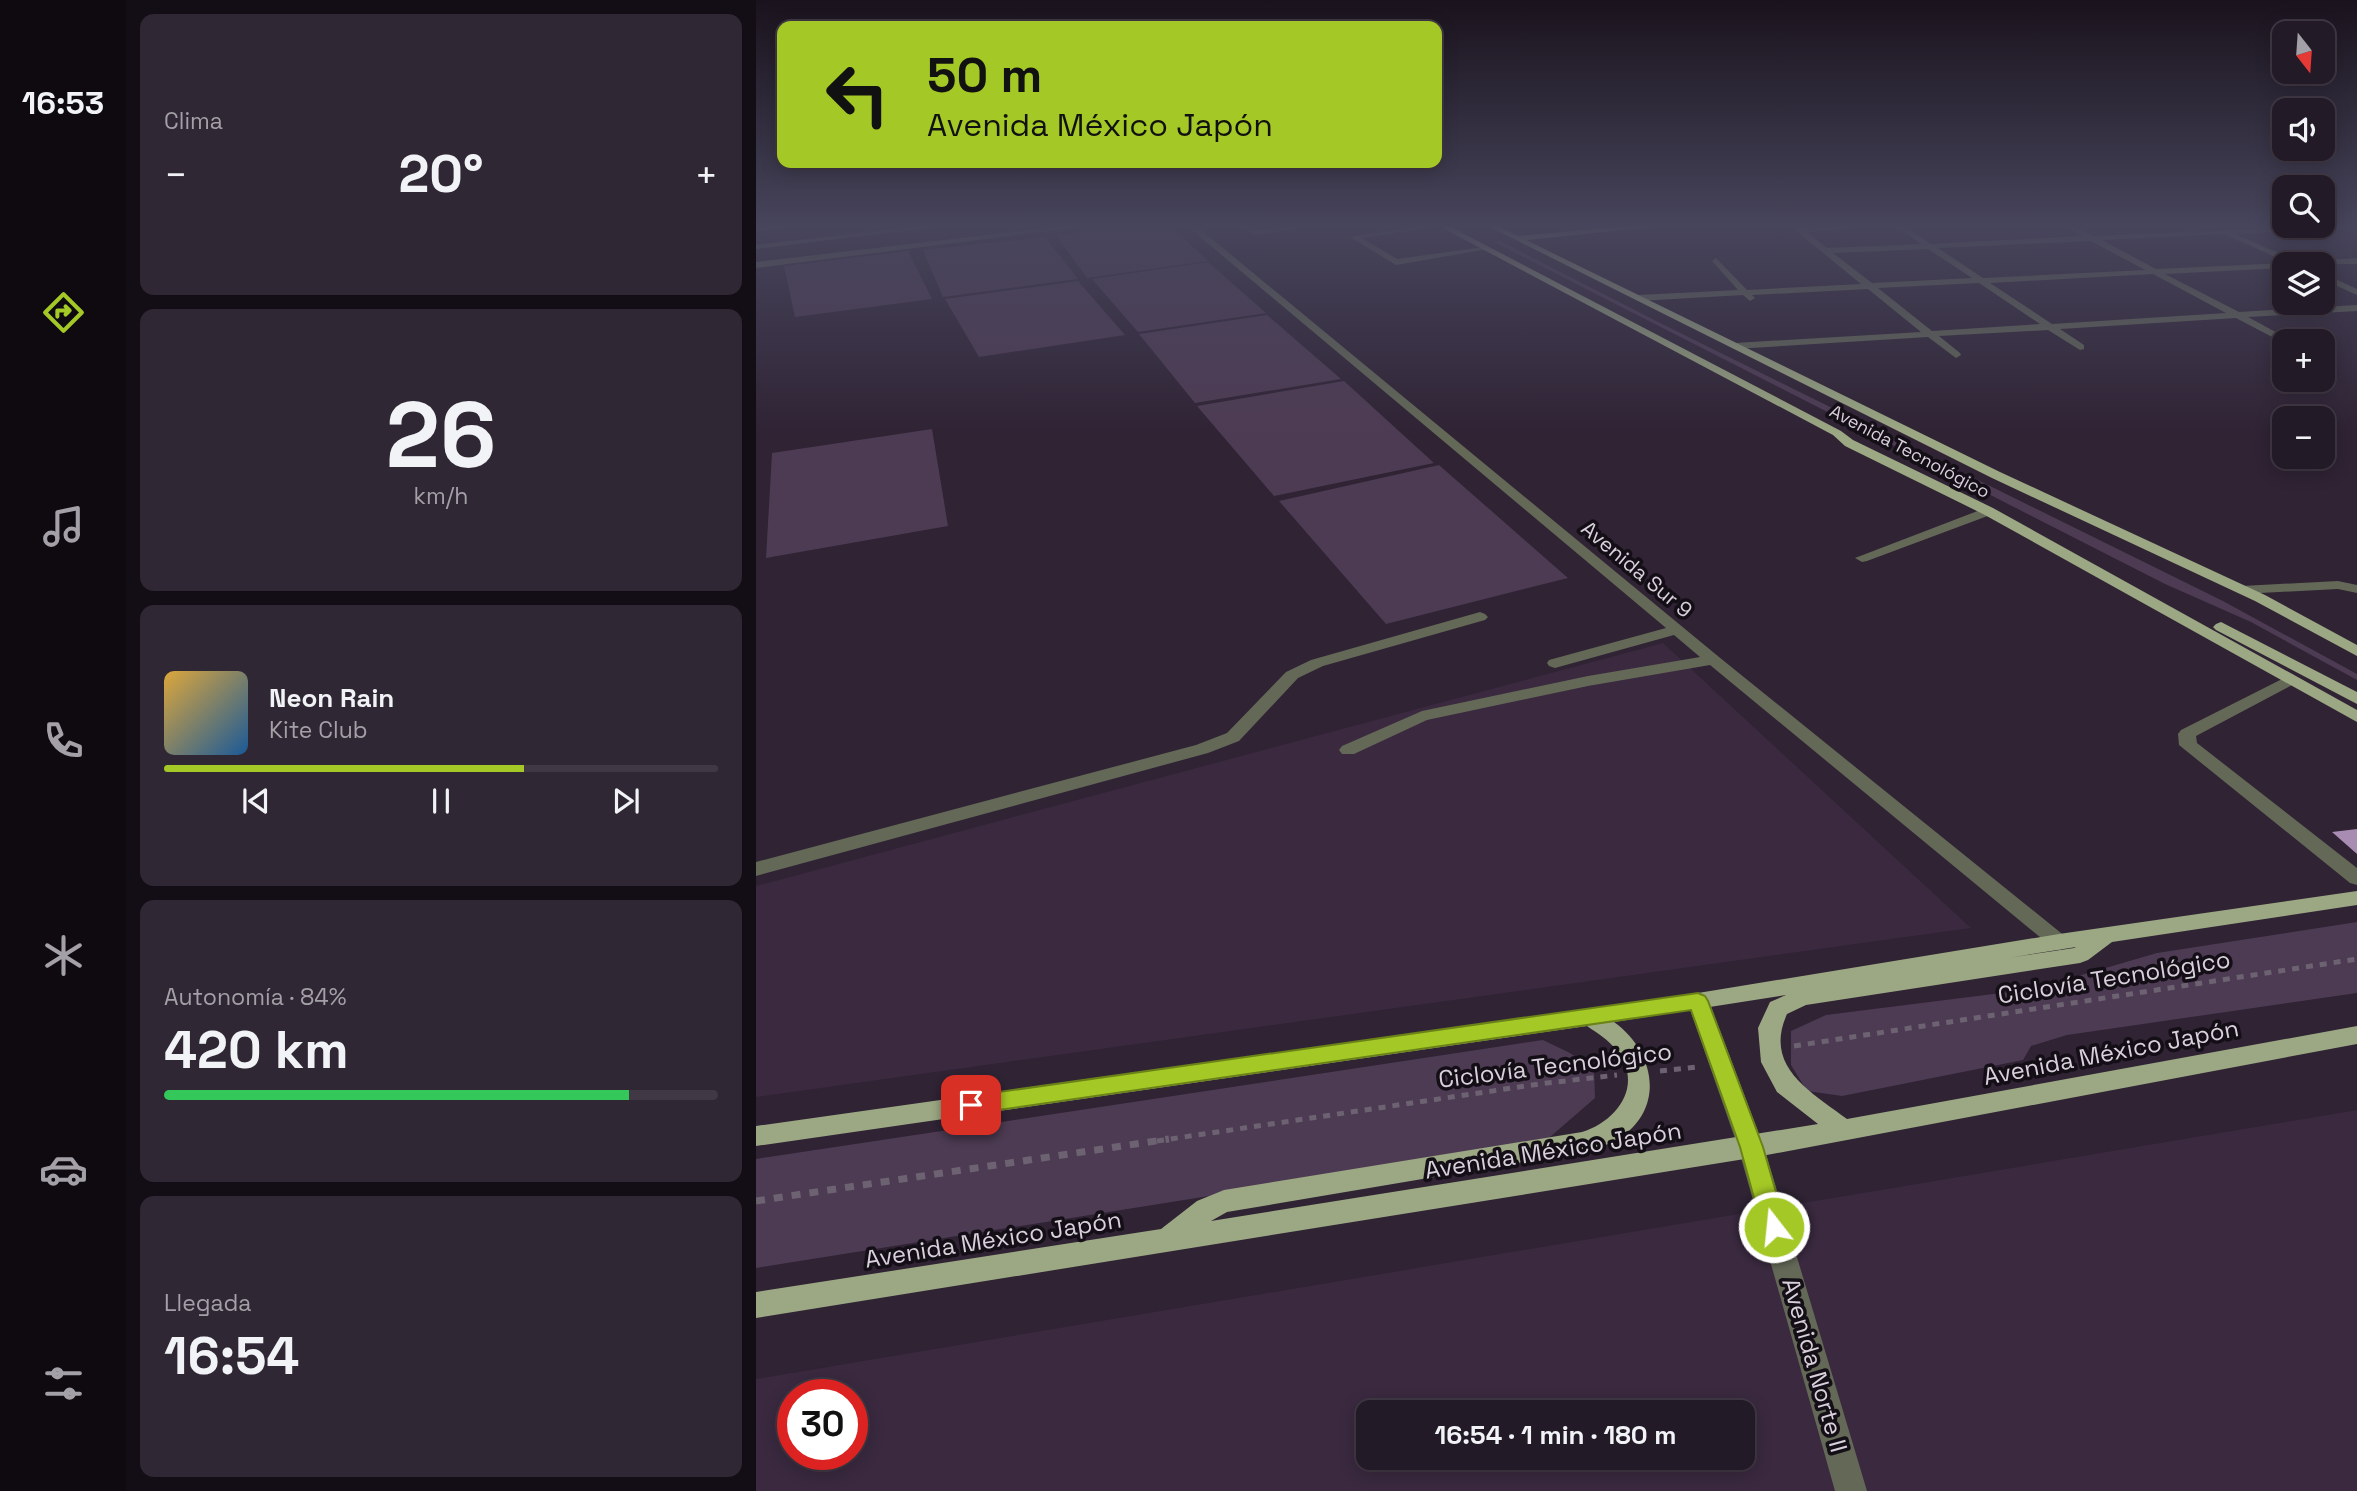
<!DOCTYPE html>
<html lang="es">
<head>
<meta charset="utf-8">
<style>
	body { margin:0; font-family:"Space Grotesk",sans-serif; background:#2f2733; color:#f1f3f6; height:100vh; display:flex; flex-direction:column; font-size:26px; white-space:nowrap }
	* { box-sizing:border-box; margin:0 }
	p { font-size:23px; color:#a3a1a7 }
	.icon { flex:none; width:38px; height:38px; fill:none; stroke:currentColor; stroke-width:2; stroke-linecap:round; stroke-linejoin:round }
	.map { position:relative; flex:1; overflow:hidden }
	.drawer { display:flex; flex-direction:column; gap:14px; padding:14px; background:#130e15; width:630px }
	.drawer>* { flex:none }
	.banner { position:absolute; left:21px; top:21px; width:665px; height:147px; border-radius:14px; box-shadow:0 4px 18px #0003,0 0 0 2px #403844; background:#a4c825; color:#111; overflow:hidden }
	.needle { width:46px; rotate:163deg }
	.controls { position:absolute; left:1516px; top:21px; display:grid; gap:14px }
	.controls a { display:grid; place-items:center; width:63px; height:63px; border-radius:14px; background:#231a27; box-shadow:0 4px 18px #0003,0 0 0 2px #403844; font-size:35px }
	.speed { position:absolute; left:21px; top:1379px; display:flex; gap:14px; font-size:35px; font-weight:700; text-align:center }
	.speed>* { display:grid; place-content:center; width:91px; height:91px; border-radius:50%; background:#231a27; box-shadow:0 4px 18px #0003,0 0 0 2px #403844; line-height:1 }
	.speed .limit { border:10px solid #d22; background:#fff; color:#111 }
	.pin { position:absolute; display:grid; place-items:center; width:60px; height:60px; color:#fff; margin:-30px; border-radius:14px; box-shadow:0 4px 10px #0006 }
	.me { position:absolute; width:77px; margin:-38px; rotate:344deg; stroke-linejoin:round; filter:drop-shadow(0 0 5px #0008) }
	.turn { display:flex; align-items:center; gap:24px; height:147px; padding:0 35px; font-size:32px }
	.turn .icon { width:91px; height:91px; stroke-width:2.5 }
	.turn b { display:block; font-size:49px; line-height:60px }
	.big { font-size:52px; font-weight:800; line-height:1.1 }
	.drawer .widget { flex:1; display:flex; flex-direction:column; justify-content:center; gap:10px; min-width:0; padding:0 24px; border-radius:14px; background:#2f2733 }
	.drawer .dial { align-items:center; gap:0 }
	.dial b { font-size:91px; line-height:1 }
	.song { display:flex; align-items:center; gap:21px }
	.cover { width:84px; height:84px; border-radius:10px; background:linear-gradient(135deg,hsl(40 70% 55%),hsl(210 70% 35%)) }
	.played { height:7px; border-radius:4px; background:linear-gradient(90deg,#a4c825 65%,#403844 65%) }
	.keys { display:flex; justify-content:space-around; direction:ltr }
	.heat { display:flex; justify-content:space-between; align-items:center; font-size:38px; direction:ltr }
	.charge { height:10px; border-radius:5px; background:linear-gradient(90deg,#34c759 84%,#403844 0) }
	.trip { position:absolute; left:600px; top:1400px; width:399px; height:70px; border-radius:14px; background:#231a27; box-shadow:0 4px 18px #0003,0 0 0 2px #403844; font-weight:800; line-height:70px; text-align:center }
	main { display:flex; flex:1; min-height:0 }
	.tabs { display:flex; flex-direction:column; width:126px; justify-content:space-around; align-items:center; background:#0e0a10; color:#a3a1a7 }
	.tabs .icon { width:49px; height:49px }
	.tabs .selected { color:#a4c825 }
	.tabs b { font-size:32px; color:#f1f3f6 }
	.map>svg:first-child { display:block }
</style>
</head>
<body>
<main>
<nav class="tabs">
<b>16:53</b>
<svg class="icon selected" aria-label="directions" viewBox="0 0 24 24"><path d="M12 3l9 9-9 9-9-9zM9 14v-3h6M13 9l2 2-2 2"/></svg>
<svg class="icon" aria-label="music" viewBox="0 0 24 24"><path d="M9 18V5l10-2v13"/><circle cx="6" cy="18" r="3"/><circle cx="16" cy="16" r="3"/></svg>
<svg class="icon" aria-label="phone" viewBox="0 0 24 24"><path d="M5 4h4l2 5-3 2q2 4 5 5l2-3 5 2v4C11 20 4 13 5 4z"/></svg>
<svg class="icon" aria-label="climate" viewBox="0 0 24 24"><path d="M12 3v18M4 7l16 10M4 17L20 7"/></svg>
<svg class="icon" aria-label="car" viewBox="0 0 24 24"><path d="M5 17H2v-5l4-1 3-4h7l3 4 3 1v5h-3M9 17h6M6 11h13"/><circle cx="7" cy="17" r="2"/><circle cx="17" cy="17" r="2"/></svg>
<svg class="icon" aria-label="filters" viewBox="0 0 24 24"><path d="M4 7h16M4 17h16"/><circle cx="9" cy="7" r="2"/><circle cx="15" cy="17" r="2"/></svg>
</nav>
<section class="drawer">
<div class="widget"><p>Clima</p>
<div class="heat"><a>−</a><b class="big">20°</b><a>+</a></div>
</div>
<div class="widget dial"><b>26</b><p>km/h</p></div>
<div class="widget">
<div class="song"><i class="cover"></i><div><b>Neon Rain</b><p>Kite Club</p></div></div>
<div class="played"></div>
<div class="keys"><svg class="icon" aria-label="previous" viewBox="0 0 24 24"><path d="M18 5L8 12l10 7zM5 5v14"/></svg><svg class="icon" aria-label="pause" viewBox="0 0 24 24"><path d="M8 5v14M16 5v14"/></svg><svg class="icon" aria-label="next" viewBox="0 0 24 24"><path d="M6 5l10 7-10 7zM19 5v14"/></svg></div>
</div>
<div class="widget"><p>Autonomía · 84%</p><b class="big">420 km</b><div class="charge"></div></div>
<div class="widget"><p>Llegada</p><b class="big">16:54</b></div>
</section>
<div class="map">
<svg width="1601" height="1491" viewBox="0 0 1601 1491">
	<rect width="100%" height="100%" fill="#2f2334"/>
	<path fill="#3a293f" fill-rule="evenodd" d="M907,643L1215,928L0,1097V886Z
		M1601,1110V1491H0V1379ZM37,1395H96V1454H37ZM612,1412H987V1458H612Z"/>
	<path fill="#4d3b53" d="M387,225H413L452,261L331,278L300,235Z
		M289,237L322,279L187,297L167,250Z
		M744,241L902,322L1467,601L1601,674V680L1495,622L1409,584L738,242Z
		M152,251L176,299L39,317L28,266Z
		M452,262L510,313L382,332L336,279Z
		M322,281L369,335L223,357L189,299Z
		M511,315L585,379L439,403L383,334Z
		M588,381L678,463L518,496L441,406Z
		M176,429L192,526L10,558L16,453Z
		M683,465L812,578L630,624L523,501Z
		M1601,922V993L1311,1035L1275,1046L1267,1060L1086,1096L1051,1091L1035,1065V1031L1070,1015L1277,989L1401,953Z
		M787,1040L814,1053L838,1069L839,1098L794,1137L773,1145L0,1268V1159Z"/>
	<path fill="#a88cb2" d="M1601,829V854L1576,832Z"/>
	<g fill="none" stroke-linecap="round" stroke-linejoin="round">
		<path stroke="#6d6271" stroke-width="5" stroke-dasharray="7 7" stroke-linecap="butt" d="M1038,1046L1601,959
			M904,1071L941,1067
			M401,1141L783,1084L861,1075"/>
		<path stroke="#6d6271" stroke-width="7" stroke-dasharray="9 9" stroke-linecap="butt" d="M0,1201L413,1139"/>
		<path fill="#636857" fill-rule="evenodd" d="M21,225H45L0,232V228Z
			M171,225H197L0,249V245Z
			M316,225H341L0,268V262Z
			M430,225H439L963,657L1310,937L1314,942L1310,947L1303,950L1296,947L954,665L832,686L671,720L598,754H586L583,750L586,746L666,711L832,676L944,657L918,635L799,668L793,666L791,663L793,660L910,628Z
			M484,225H493L500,230L564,225L498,235Z
			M667,225H689L606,238L641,259L728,247L732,249L640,265L594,237Z
			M1033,225L1045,228L1136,225L1051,232L1071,248L1165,244L1138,225H1147L1175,244L1326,236L1307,225H1317L1337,236L1597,225L1594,228L1479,234L1543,262L1601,258V264H1535L1468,234L1346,240L1400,269L1531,263L1528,268L1409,274L1483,312L1601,305V311L1492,317L1525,335L1527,337L1522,340L1480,318L1304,329L1328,345V349L1324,350L1292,330L1183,336L1204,353L1205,355L1200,358L1172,337L979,349L974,346L979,343L1165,332L1112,289L996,295L999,298L994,301L987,295L882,301L877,298L882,295L982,290L956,261L960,258L991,290L1105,284ZM1335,241L1389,270L1227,278L1182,248ZM1172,249L1216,278L1116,283L1077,253ZM1397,274L1470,313L1296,324L1234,283ZM1223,283L1284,324L1176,331L1122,288Z
			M1566,273L1601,289V295L1566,279Z
			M1232,507L1239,511L1237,514L1111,561L1106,562L1099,558Z
			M1582,581L1601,585V593L1582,589L1486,594L1479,590L1486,586Z
			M724,612L729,614L732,617L729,620L567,666L542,678L483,741L452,753L0,876V862L440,745L471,733L530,672L555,660Z
			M1536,674L1544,679L1542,682L1440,736L1441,743L1601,868V885L1594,883L1423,745L1422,734L1425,730Z
			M942,993L950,995L953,1001L1008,1147L1111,1491H1079L982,1147L931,1001L934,995Z"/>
		<path fill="#9ca883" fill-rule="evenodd" d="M681,225H691L1085,431L1097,440L1237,508L1601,710V722L1227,514L1089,446L1077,435Z
			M730,225H740L762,236L883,225H916L770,240L1244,472L1509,595L1601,645V656L1499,601L1236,478Z
			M1465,622L1601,692V704L1460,630L1457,627L1460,624Z
			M1601,891V905L1356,942L1332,960L1324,963L1050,1005L1031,1014C1007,1067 1055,1092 1091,1119L1601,1026V1044L995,1158L0,1318V1292L405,1229L441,1201L468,1190L826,1132C861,1121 888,1085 861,1051C853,1040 841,1033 831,1026L0,1146V1126L942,993L1303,934ZM1320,947L1318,948L1252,958ZM1030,995L1014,1002L1002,1028L1005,1062L1021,1092L1062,1124L455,1221L471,1212L826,1152C839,1148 855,1145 867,1136C910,1104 897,1050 858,1022Z"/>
	</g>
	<linearGradient id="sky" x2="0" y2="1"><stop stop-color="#1a131d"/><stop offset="0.52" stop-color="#47455c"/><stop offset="1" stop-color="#47455c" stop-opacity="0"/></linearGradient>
	<rect width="1601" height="434" fill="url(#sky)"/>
	<path fill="#a4c825" stroke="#6b8218" stroke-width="2" d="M942,993L949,996L952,1001L1007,1147L1030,1227L1027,1234L1018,1237L1010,1234L1006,1227L984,1147L935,1010L215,1114L207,1111L204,1105L207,1098L215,1096Z"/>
	<g text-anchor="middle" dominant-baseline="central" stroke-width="7" stroke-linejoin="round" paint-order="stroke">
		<g font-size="18" fill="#d8d0db" stroke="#140f16">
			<text transform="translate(1154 451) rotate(28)">Avenida Tecnológico</text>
		</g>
		<g font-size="21" fill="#d8d0db" stroke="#140f16">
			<text transform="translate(881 569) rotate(40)">Avenida Sur 9</text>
		</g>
		<g font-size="24" fill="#d8d0db" stroke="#140f16">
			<text transform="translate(1358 977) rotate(-9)">Ciclovía Tecnológico</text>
			<text transform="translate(1355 1052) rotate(-11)">Avenida México Japón</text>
			<text transform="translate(799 1065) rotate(-7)">Ciclovía Tecnológico</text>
			<text transform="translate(797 1150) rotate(-9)">Avenida México Japón</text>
			<text transform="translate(237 1239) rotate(-9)">Avenida México Japón</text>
			<text transform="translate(1059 1365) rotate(74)">Avenida Norte II</text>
		</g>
	</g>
</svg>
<div class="controls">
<a><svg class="needle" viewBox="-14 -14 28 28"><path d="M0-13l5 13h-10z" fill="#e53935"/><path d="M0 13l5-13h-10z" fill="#a3a1a7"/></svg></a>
<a><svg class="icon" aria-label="sound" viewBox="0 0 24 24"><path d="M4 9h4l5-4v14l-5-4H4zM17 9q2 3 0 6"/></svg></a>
<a><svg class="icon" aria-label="search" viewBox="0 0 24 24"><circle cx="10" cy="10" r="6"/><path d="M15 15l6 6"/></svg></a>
<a><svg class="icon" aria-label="layers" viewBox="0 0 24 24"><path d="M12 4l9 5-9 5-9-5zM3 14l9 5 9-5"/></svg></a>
<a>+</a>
<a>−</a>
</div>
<div class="speed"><div class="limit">30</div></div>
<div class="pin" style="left:215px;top:1105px;background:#d93025"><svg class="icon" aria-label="arrive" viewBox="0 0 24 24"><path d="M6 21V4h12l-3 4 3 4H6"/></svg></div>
<svg class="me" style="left:1018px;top:1227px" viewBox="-20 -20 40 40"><circle r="17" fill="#a4c825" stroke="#fff" stroke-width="3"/><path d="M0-11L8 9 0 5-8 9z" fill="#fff"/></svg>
<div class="trip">16:54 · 1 min · 180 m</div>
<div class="banner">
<div class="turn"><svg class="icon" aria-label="left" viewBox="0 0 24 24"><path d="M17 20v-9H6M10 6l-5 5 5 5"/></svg><div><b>50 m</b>Avenida México Japón</div></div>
</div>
</div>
</main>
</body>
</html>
